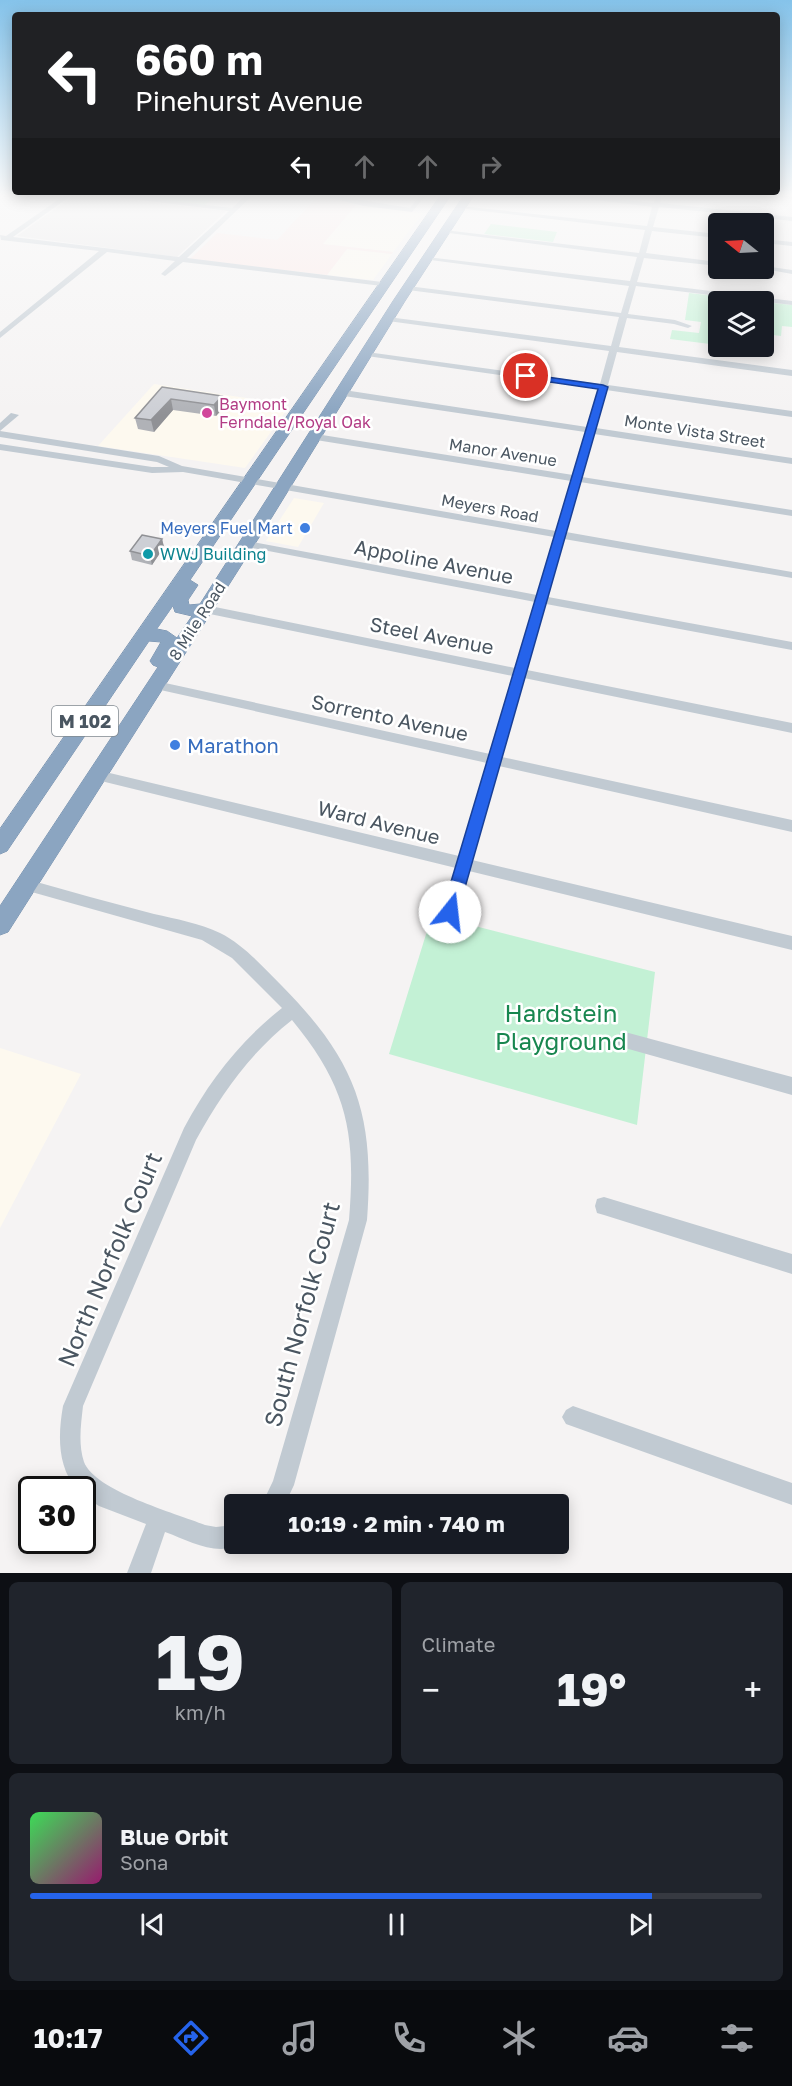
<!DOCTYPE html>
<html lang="en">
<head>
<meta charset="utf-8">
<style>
	body { margin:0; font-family:"Golos Text",sans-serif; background:#20242c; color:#f1f3f6; height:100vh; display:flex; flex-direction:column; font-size:22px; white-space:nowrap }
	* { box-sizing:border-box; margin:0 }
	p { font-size:20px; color:#9ea1a6 }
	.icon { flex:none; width:33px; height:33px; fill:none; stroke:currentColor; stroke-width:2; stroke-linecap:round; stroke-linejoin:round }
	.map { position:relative; height:1573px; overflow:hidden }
	.side { display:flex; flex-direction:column; gap:9px; padding:9px; background:#0d0f14; flex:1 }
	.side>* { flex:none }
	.top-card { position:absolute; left:12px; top:12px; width:768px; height:183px; border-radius:6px; box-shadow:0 3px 15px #0003; background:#202124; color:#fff; overflow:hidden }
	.needle { width:39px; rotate:288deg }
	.tools { position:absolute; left:708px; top:213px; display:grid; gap:12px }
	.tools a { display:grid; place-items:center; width:66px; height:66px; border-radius:6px; background:#171b24; box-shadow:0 3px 15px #0003; font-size:30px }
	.speed { position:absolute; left:18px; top:1476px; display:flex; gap:12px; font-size:30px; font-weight:700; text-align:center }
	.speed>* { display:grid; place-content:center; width:78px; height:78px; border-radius:50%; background:#171b24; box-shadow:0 3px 15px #0003; line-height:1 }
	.speed .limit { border:3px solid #111; border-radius:9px; background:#fff; color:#111 }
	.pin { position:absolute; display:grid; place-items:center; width:51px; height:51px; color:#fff; margin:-26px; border:3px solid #fff; border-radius:50%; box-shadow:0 2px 6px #0007 }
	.me { position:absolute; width:66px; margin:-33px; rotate:16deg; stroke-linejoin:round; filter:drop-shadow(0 0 4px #0008) }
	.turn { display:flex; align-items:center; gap:21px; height:126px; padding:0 24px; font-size:27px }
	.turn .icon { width:78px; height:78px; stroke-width:2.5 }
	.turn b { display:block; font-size:42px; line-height:51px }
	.lanes { display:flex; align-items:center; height:57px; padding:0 24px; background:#0003; justify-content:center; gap:30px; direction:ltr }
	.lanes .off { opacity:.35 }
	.big { font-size:45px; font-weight:700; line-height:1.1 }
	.side .card { flex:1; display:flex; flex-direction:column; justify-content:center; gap:9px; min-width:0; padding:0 21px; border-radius:9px; background:#20242c }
	.side .dial { align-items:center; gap:0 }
	.dial b { font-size:78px; line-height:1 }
	.song { display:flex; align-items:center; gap:18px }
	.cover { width:72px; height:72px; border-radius:9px; background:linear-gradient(135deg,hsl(130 70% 55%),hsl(320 70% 35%)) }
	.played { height:6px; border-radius:3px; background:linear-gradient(90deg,#2563eb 85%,#363941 85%) }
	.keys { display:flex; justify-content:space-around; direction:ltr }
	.heat { display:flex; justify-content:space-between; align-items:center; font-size:33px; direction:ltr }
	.side .tiles { flex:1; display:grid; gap:9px; grid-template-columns:1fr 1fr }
	.card:last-child { grid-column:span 2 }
	.trip { position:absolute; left:224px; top:1494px; width:345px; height:60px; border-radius:6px; background:#171b24; box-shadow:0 3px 15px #0003; font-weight:700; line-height:60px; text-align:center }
	.tab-bar { display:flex; height:96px; justify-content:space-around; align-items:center; background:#090b0e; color:#9ea1a6 }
	.tab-bar .icon { width:42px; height:42px }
	.tab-bar .active { color:#2563eb }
	.tab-bar b { font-size:27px; color:#f1f3f6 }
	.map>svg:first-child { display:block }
</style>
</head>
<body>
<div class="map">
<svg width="792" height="1573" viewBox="0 0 792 1573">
	<rect width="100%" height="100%" fill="#f5f3f3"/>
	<path fill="#fdf9ef" d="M356,205L423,213L393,252L323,244Z
		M347,249L392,254L373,280L327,275Z
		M154,384L286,404L288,408L245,468L98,446Z
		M294,498L324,503L298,547L266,541Z
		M0,1048L81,1074L0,1228Z"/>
	<path fill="#e6e4e5" d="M75,195H86L226,211L177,257L17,236Z"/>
	<path fill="#fce8e6" d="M317,197L337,199L356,205L323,244L393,252L392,254L347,249L327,275L190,259L217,233L277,240Z"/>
	<path fill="#c3f1d5" d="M113,195H216L204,206Z
		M491,224L557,232L553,242L484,234Z
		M689,293L763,301L718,302V345L670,339L672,330L699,333L701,322L685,320Z
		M764,302L792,305V327L782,326L781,336L773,335L772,352L730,347L764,346Z
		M432,915L655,972L637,1125L389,1054Z"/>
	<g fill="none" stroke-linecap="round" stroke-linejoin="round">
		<defs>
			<path id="highway" d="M441,195H451L190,580L198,585L188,600L189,605L200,604L393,301L464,195H474L405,301L272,517L8,932L0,935V906L158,667L153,665L150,661L161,642L149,641L7,851L0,854V829ZM173,606L175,612L192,616L177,638L167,631L157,629Z"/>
		</defs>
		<use href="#highway" stroke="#7690ad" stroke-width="1"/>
		<path fill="#c1cad2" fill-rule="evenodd" d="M65,195H72L13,237L179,257L229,211L100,195H120L232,208L246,195H253L187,258L382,282L386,284L382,286L183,262L165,276L161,274L175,261L107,252L0,338V332L99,251L1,240L0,235L6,236Z
			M318,195H330L410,208L420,195H426L412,212L364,206Z
			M556,195H578L654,203L656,195H662L660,203L792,217V221L659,207L653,227L718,234V238L652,231L646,253L718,262V266L644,258L637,282L792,301V305L636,286L628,314L675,320L692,326L688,328L674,324L627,318L619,347L792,370V376L617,352L608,385L792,411V417L606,390L596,428L792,458V464L594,434L582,477L792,510V516L580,482L566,532L792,572V578L564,539L548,597L792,642V650L546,604L527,670L792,723V733L524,678L502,757L792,820V832L499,766L472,860L792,936V950L469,871L458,912L455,917L450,919L445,917L442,912L456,868L97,780L92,779L90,775L92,771L97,770L459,856L487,763L156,689L150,685L156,681L490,754L513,676L205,613L199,609L205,605L515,668L535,602L247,547L242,544L247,541L537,595L554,537L183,472L152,473L0,450V444L152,467H169L157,462L0,437V431L159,456L182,466L556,531L571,481L316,440L311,437L316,434L573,475L585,432L344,396L340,393L344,390L587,427L598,389L367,356L363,354L367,352L600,384L609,351L388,321L384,319L388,317L611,346L619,317L408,290L404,288L408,286L621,313L629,286L423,259L427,257L630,281L637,257L441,232L444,230L639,253L645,230L457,208L460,206L647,226L652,207Z
			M769,195H792V199Z
			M764,239L792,242V246L764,243Z
			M764,266L792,270V274L759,268H764Z
			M11,413L19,415L0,431V423Z
			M26,879C69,891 111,903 154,914C176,919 199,923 220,933C244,945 263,967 282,986C356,1061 375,1114 367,1220L294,1485L285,1504H262L273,1481L349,1220C356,1134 348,1088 292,1020C251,1052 221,1094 196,1140L83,1406C81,1424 78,1444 84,1462C95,1491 175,1513 205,1525L216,1527L234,1525V1544H242C216,1557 190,1541 165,1532L151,1573H127L146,1524L99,1506L82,1495V1490H77C57,1466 58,1435 63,1406L184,1128C209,1081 240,1041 282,1008L232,958L202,940L21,889L19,885L21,881Z
			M625,1032L792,1077V1095L625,1048L619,1046L617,1040L619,1034Z
			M604,1197L792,1254V1274L604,1215L597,1213L595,1206L597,1199Z
			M573,1406L792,1483V1505L566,1424L562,1417L566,1410Z"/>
		<use href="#highway" fill="#8ba5c1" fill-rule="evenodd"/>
	</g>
	<path fill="#b0b2b7" d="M516,195H525L523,198H515Z
		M162,387L224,407L216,416L173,410L154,432L138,429L135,418Z
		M162,539L164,547L152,565L132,560L130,551Z"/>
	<path fill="#909195" d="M222,396L224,407L216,416L214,405Z
		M171,399L173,410L154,432L151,420Z
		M162,539L164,547L152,565L150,556Z"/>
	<path fill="#cdcfd5" stroke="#909195" stroke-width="1.5" d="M162,387L222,396L214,405L171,399L151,420L135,418Z
		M142,535L162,539L150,556L130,551Z"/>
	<linearGradient id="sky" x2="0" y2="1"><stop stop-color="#85c3ea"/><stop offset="0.47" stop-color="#fafafa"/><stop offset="1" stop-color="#fafafa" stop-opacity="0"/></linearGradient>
	<rect width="792" height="415" fill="url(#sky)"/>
	<path fill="#2563eb" stroke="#184099" stroke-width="1.5" d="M526,374L603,385L608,387L458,912L455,917L450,919L445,917L442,912L598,389L523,378L522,376Z"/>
	<circle fill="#d1479c" stroke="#fff" stroke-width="2" cx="207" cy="413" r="6"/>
	<g fill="#3f7fe0" stroke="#fff" stroke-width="2">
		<circle cx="305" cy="528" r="6"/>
		<circle cx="175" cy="745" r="6"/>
	</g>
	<circle fill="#0f9aa8" stroke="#fff" stroke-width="2" cx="148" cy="554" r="6"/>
	<g text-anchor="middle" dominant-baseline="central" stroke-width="5" stroke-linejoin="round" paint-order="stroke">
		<g font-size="16" fill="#b23c85" stroke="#fff" text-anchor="start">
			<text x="219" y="404">Baymont<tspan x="219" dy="18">Ferndale/Royal Oak</tspan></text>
		</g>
		<g font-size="16" fill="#4a5661" stroke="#fff">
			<text transform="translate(695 431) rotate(9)">Monte Vista Street</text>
			<text transform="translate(503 452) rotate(9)">Manor Avenue</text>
			<text transform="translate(490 508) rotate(10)">Meyers Road</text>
			<text transform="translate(197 621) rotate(-57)">8 Mile Road</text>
		</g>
		<g font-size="16" fill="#366cbe" stroke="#fff" text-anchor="end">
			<text x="293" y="528">Meyers Fuel Mart</text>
		</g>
		<g font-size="16" fill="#0d838f" stroke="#fff" text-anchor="start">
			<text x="160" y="554">WWJ Building</text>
		</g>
		<rect fill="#fff" stroke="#808990" stroke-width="1.5" x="52" y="706" width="66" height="30" rx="4.5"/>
		<g font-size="18" font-weight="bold" fill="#4a5661">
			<text x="85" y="721">M 102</text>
		</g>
		<g font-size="20" fill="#4a5661" stroke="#fff">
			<text transform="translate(434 561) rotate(11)">Appoline Avenue</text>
			<text transform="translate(432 635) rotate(11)">Steel Avenue</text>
			<text transform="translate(390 717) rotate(12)">Sorrento Avenue</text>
			<text transform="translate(379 822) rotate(14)">Ward Avenue</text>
		</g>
		<g font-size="20" fill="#366cbe" stroke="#fff" text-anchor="start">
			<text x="187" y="745">Marathon</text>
		</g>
		<g font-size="24" fill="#17864f" stroke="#fff">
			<text x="561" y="1012">Hardstein<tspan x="561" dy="28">Playground</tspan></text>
		</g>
		<g font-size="24" fill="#4a5661" stroke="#fff">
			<text transform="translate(109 1259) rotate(-67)">North Norfolk Court</text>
			<text transform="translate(301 1314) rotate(-75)">South Norfolk Court</text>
		</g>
	</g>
</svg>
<div class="tools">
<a><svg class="needle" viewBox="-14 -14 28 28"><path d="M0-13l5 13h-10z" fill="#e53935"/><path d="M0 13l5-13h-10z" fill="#9ea1a6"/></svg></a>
<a><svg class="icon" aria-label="layers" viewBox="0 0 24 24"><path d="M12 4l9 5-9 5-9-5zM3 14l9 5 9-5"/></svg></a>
</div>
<div class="speed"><div class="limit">30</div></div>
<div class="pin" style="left:526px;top:376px;background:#d93025"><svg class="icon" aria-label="arrive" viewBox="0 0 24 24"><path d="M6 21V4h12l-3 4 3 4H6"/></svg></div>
<svg class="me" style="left:450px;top:912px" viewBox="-20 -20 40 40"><circle r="19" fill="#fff"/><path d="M0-13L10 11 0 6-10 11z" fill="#2563eb"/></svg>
<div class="trip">10:19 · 2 min · 740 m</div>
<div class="top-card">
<div class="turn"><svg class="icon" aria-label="left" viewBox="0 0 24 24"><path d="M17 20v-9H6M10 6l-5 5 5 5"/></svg><div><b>660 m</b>Pinehurst Avenue</div></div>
<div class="lanes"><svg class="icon" aria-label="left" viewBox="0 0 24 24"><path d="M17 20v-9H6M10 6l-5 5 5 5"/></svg><svg class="icon off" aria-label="ahead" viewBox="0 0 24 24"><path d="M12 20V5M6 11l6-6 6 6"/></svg><svg class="icon off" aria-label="ahead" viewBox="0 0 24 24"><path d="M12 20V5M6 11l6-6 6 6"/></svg><svg class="icon off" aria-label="right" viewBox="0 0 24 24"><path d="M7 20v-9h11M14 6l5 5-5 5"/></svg></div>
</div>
</div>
<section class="side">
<div class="tiles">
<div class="card dial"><b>19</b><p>km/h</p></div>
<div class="card"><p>Climate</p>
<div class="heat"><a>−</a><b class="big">19°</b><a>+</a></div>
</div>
<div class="card">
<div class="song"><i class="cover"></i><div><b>Blue Orbit</b><p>Sona</p></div></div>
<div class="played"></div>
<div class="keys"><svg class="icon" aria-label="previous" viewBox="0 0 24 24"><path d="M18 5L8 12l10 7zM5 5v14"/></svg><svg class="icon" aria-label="pause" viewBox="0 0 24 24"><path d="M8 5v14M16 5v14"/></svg><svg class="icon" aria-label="next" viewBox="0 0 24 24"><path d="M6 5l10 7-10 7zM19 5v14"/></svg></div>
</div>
</div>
</section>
<nav class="tab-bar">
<b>10:17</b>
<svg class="icon active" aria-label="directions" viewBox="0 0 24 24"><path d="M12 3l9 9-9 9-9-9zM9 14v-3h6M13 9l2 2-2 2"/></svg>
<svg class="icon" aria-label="music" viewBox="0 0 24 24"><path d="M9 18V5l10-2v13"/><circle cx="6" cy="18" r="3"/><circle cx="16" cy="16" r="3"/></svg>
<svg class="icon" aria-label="phone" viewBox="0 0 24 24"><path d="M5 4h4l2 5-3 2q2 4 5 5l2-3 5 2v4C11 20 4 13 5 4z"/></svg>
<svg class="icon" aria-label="climate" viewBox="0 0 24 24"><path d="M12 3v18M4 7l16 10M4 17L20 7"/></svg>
<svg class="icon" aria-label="car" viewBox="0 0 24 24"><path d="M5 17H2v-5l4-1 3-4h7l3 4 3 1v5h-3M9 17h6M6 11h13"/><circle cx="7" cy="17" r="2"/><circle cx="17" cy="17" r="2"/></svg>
<svg class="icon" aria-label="filters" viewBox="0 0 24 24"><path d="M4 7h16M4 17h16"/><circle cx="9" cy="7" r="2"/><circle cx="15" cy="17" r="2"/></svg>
</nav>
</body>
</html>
